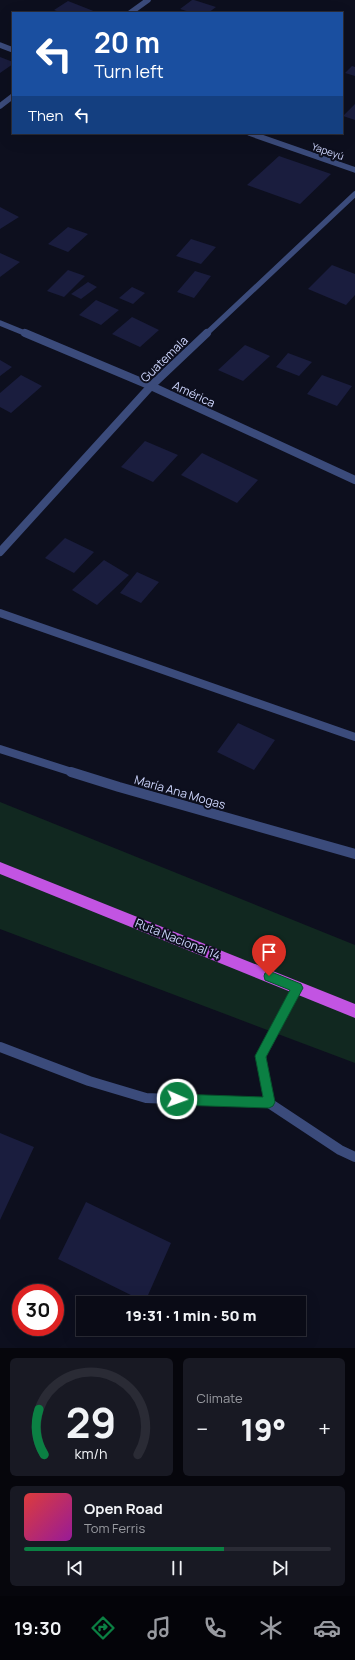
<!DOCTYPE html>
<html lang="en">
<head>
<meta charset="utf-8">
<style>
	body { margin:0; font-family:Manrope,sans-serif; background:#181923; color:#f1f3f6; height:100vh; display:flex; flex-direction:column; font-size:15px; white-space:nowrap }
	* { box-sizing:border-box; margin:0 }
	p { font-size:13px; color:#999ba1 }
	.icon { flex:none; width:22px; height:22px; fill:none; stroke:currentColor; stroke-width:2; stroke-linecap:round; stroke-linejoin:round }
	.map { position:relative; height:1348px; overflow:hidden }
	.panel { display:flex; flex-direction:column; gap:10px; padding:10px; background:#06060c; flex:1 }
	.panel>* { flex:none }
	.guide { position:absolute; left:12px; top:12px; width:331px; height:122px; border-radius:0px; box-shadow:0 4px 16px #0002,0 0 0 1px #2a2b35; background:#1a4fa0; color:#fff; overflow:hidden }
	.speed { position:absolute; left:12px; top:1284px; display:flex; gap:8px; font-size:20px; font-weight:700; text-align:center }
	.speed>* { display:grid; place-content:center; width:52px; height:52px; border-radius:50%; background:#0a0b16; box-shadow:0 4px 16px #0002,0 0 0 1px #2a2b35; line-height:1 }
	.speed .limit { border:6px solid #d22; background:#fff; color:#111 }
	.pin { position:absolute; display:grid; place-items:center; width:34px; height:34px; color:#fff; margin:-41px -17px; border-radius:50% 50% 50% 0; rotate:-45deg; box-shadow:0 0 4px #0007 }
	.pin .icon { rotate:45deg }
	.me { position:absolute; width:44px; margin:-22px; rotate:92deg; stroke-linejoin:round; filter:drop-shadow(0 0 3px #0008) }
	.turn { display:flex; align-items:center; gap:14px; height:84px; padding:0 16px; font-size:18px }
	.turn .icon { width:52px; height:52px; stroke-width:2.5 }
	.turn b { display:block; font-size:28px; line-height:34px }
	.then { display:flex; align-items:center; height:38px; padding:0 16px; background:#0003; gap:8px; font-size:15px }
	.big { font-size:30px; font-weight:800; line-height:1.1 }
	.panel .widget { flex:1; display:flex; flex-direction:column; justify-content:center; gap:6px; min-width:0; padding:0 14px; border-radius:6px; background:#181923 }
	.panel .dial { align-items:center; gap:0 }
	.dial svg { height:104px; overflow:visible; fill:none; stroke:#2a2b35; stroke-width:7; stroke-linecap:round; text-anchor:middle }
	.dial text { fill:#f1f3f6; stroke:none }
	.song { display:flex; align-items:center; gap:12px }
	.cover { width:48px; height:48px; border-radius:6px; background:linear-gradient(135deg,hsl(0 70% 55%),hsl(300 70% 35%)) }
	.played { height:4px; border-radius:2px; background:linear-gradient(90deg,#0b8043 65%,#2a2b35 65%) }
	.keys { display:flex; justify-content:space-around; direction:ltr }
	.heat { display:flex; justify-content:space-between; align-items:center; font-size:22px; direction:ltr }
	.panel .tiles { flex:1; display:grid; gap:10px; grid-template-columns:1fr 1fr }
	.widget:last-child { grid-column:span 2 }
	.trip { position:absolute; left:76px; top:1296px; width:230px; height:40px; border-radius:0px; background:#0a0b16; box-shadow:0 4px 16px #0002,0 0 0 1px #2a2b35; font-weight:800; line-height:40px; text-align:center }
	.tabs { display:flex; height:64px; justify-content:space-around; align-items:center; background:#040409; color:#999ba1 }
	.tabs .icon { width:28px; height:28px }
	.tabs .on { color:#0b8043 }
	.tabs b { font-size:18px; color:#f1f3f6 }
	.map>svg:first-child { display:block }
</style>
</head>
<body>
<div class="map">
<svg width="355" height="1348" viewBox="0 0 355 1348">
	<rect width="100%" height="100%" fill="#0d0f1e"/>
	<path fill="#112820" d="M0,802L355,945V1063L0,929Z"/>
	<path fill="#1a1d3e" d="M192,0H194L216,7L208,13H193L180,9Z
		M68,1L96,12L94,13H62L54,10Z
		M0,57L13,62V64L0,73Z
		M352,66L355,67V76L345,73Z
		M355,104V120L343,116Z
		M279,156L331,174L300,204L247,185Z
		M0,207L19,217L0,229Z
		M68,227L88,234L68,252L48,244Z
		M191,239L216,247L201,264L176,256Z
		M0,253L20,262L0,277Z
		M332,265L355,274V295L346,305L308,289Z
		M68,270L85,276L64,297L47,291Z
		M195,271L211,276L194,298L177,292Z
		M88,282L97,287L81,299L71,294Z
		M132,287L145,293L133,304L119,298Z
		M96,300L119,310L101,325L79,315Z
		M132,317L159,330L140,347L112,334Z
		M245,345L270,356L243,381L218,370Z
		M288,353L312,362L299,376L276,367Z
		M0,360L12,367L0,376Z
		M21,375L42,386L11,413L0,407V393Z
		M322,375L352,386L337,406L307,394Z
		M145,441L178,455L153,482L121,467Z
		M202,453L258,480L237,503L181,475Z
		M65,538L94,552L74,573L45,558Z
		M104,560L129,575L97,605L72,590Z
		M137,572L159,582L141,603L120,593Z
		M238,723L275,740L254,770L217,752Z
		M0,1133L34,1147L0,1220Z
		M86,1202L171,1243L145,1302L58,1259Z"/>
	<g fill="none" stroke-linecap="round" stroke-linejoin="round">
		<path stroke="#3b4b7b" stroke-width="5.5" d="M130,13L148,0
			M0,45L13,50
			M0,106L13,96
			M249,133L355,170
			M0,323L27,334
			M206,334L355,194"/>
		<path stroke="#3b4b7b" stroke-width="8" d="M25,333L151,386L355,480
			M0,552L151,386L207,333
			M0,613L355,737
			M0,749L75,773"/>
		<path stroke="#3b4b7b" stroke-width="10" d="M71,772L119,787L355,854
			M297,988L261,1056L269,1103L340,1150L355,1157
			M0,1047L89,1081L146,1098L269,1103"/>
		<path fill="#c254e2" fill-rule="evenodd" d="M0,862L355,1004V1018L0,874Z"/>
	</g>
	<path fill="#0b8043" stroke="#07532c" d="M269,971L301,984L303,988L266,1057L275,1102L273,1106L269,1108L177,1105L173,1103L172,1099L173,1095L177,1094L263,1097L255,1056L290,990L265,980L264,976L265,973Z"/>
	<g text-anchor="middle" dominant-baseline="central" stroke-width="4" stroke-linejoin="round" paint-order="stroke">
		<g font-size="10" fill="#cdd5fc" stroke="#0d0f1e">
			<text transform="translate(328 151) rotate(19)">Yapeyú</text>
		</g>
		<g font-size="12" fill="#cdd5fc" stroke="#0d0f1e">
			<text transform="translate(164 359) rotate(-44)">Guatemala</text>
			<text transform="translate(194 394) rotate(25)">América</text>
			<text transform="translate(180 792) rotate(16)">María Ana Mogas</text>
			<text transform="translate(178 939) rotate(22)">Ruta Nacional 14</text>
		</g>
	</g>
</svg>
<div class="speed"><div class="limit">30</div></div>
<div class="pin" style="left:269px;top:976px;background:#d93025"><svg class="icon" aria-label="arrive" viewBox="0 0 24 24"><path d="M6 21V4h12l-3 4 3 4H6"/></svg></div>
<svg class="me" style="left:177px;top:1099px" viewBox="-20 -20 40 40"><circle r="17" fill="#0b8043" stroke="#fff" stroke-width="3"/><path d="M0-11L8 9 0 5-8 9z" fill="#fff"/></svg>
<div class="trip">19:31 · 1 min · 50 m</div>
<div class="guide">
<div class="turn"><svg class="icon" aria-label="left" viewBox="0 0 24 24"><path d="M17 20v-9H6M10 6l-5 5 5 5"/></svg><div><b>20 m</b>Turn left</div></div>
<div class="then">Then<svg class="icon" aria-label="left" viewBox="0 0 24 24"><path d="M17 20v-9H6M10 6l-5 5 5 5"/></svg></div>
</div>
</div>
<section class="panel">
<div class="tiles">
<div class="widget dial"><svg viewBox="0 0 100 80">
<path d="M14 69A42 42 0 1 1 86 69"/>
<path d="M14 69A42 42 0 0 1 10 34" stroke="#0b8043"/>
<text x="50" y="56" font-size="32" font-weight="700">29</text>
<text x="50" y="72" font-size="11">km/h</text>
</svg></div>
<div class="widget"><p>Climate</p>
<div class="heat"><a>−</a><b class="big">19°</b><a>+</a></div>
</div>
<div class="widget">
<div class="song"><i class="cover"></i><div><b>Open Road</b><p>Tom Ferris</p></div></div>
<div class="played"></div>
<div class="keys"><svg class="icon" aria-label="previous" viewBox="0 0 24 24"><path d="M18 5L8 12l10 7zM5 5v14"/></svg><svg class="icon" aria-label="pause" viewBox="0 0 24 24"><path d="M8 5v14M16 5v14"/></svg><svg class="icon" aria-label="next" viewBox="0 0 24 24"><path d="M6 5l10 7-10 7zM19 5v14"/></svg></div>
</div>
</div>
</section>
<nav class="tabs">
<b>19:30</b>
<svg class="icon on" aria-label="directions" viewBox="0 0 24 24"><path d="M12 3l9 9-9 9-9-9zM9 14v-3h6M13 9l2 2-2 2"/></svg>
<svg class="icon" aria-label="music" viewBox="0 0 24 24"><path d="M9 18V5l10-2v13"/><circle cx="6" cy="18" r="3"/><circle cx="16" cy="16" r="3"/></svg>
<svg class="icon" aria-label="phone" viewBox="0 0 24 24"><path d="M5 4h4l2 5-3 2q2 4 5 5l2-3 5 2v4C11 20 4 13 5 4z"/></svg>
<svg class="icon" aria-label="climate" viewBox="0 0 24 24"><path d="M12 3v18M4 7l16 10M4 17L20 7"/></svg>
<svg class="icon" aria-label="car" viewBox="0 0 24 24"><path d="M5 17H2v-5l4-1 3-4h7l3 4 3 1v5h-3M9 17h6M6 11h13"/><circle cx="7" cy="17" r="2"/><circle cx="17" cy="17" r="2"/></svg>
</nav>
</body>
</html>
